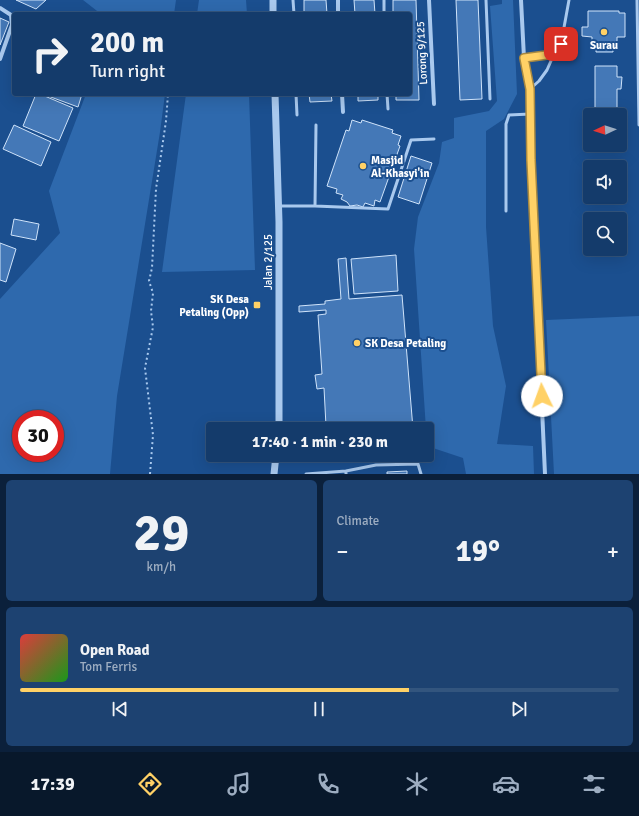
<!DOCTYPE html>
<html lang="en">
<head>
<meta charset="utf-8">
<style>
	body { margin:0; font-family:Signika,sans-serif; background:#1d4271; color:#f1f3f6; height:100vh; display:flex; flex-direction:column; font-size:15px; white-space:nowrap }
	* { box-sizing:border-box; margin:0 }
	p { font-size:13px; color:#9dadc1 }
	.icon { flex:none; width:22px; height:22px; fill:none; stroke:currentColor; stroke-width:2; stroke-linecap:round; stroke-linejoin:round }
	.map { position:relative; height:474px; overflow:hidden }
	.sheet { display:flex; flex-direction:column; gap:6px; padding:6px; background:#0b203b; flex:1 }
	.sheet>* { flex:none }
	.top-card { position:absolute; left:12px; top:12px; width:400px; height:84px; border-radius:4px; box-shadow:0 4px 16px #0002,0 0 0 1px #33557e; background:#143b6b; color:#f1f3f6; overflow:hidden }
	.needle { width:26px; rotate:266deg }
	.controls { position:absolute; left:583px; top:108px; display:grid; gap:8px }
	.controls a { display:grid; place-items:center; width:44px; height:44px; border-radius:4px; background:#143b6b; box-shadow:0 4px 16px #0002,0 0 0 1px #33557e; font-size:20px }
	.speed { position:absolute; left:12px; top:410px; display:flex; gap:8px; font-size:20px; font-weight:700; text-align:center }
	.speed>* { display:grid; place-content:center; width:52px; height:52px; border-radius:50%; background:#143b6b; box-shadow:0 4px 16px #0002,0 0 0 1px #33557e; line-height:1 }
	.speed .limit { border:6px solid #d22; background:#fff; color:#111 }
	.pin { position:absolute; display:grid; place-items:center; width:34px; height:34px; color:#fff; margin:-17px; border-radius:8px; box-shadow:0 2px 6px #0006 }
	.me { position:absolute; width:44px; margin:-22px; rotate:357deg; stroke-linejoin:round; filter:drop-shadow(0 0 3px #0008) }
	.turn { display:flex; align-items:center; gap:14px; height:84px; padding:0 12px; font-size:18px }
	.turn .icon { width:52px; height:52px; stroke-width:2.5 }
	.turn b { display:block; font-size:28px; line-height:34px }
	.big { font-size:30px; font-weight:800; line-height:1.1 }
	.sheet .widget { flex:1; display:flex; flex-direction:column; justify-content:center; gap:6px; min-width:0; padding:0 14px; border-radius:6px; background:#1d4271 }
	.sheet .dial { align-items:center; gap:0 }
	.dial b { font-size:52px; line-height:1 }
	.song { display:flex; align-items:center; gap:12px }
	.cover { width:48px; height:48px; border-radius:6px; background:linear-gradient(135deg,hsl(0 70% 55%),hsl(120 70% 35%)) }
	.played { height:4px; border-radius:2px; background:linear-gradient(90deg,#ffd166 65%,#33557e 65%) }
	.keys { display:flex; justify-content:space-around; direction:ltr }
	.heat { display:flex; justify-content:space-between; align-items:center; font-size:22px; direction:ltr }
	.sheet .tiles { flex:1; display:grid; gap:6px; grid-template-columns:1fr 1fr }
	.widget:last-child { grid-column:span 2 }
	.trip { position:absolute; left:206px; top:422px; width:228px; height:40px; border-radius:4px; background:#143b6b; box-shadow:0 4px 16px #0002,0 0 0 1px #33557e; font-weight:800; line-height:40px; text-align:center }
	.tab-bar { display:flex; height:64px; justify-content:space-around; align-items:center; background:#08182b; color:#9dadc1 }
	.tab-bar .icon { width:28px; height:28px }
	.tab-bar .active { color:#ffd166 }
	.tab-bar b { font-size:18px; color:#f1f3f6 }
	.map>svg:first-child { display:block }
</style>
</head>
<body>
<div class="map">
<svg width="639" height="474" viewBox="0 0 639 474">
	<rect width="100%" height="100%" fill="#1b4f8f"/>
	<path fill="#2e69ad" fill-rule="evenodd" d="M83,0H176L174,14H101Z
		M199,0H246L247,14H197Z
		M502,0H513L517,94L504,119L486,131V227L493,326L506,386L497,444L533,446L534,474H466L463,458L427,446V429H426L414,249L418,217L439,163L442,142L454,138V118L489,111L497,101L490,6L502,4Z
		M86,94H165L160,132L117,396L110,474H0V299L60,233L49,191ZM21,419H55V453H21Z
		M186,94H249L255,270L162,272Z
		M639,316V474H554L546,320Z"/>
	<path fill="#4478b7" stroke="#cfe3fa" d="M16,0H46L36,9Z
		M304,0H326L327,14H304Z
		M354,0H374L375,14H355Z
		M393,0H416L419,100H396V94H410V14H393Z
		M456,0H478L482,99L460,100Z
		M588,11H619V13H625V37H617V42H613V52H596V46H592V37L582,36V27H588Z
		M0,18L9,22L0,45Z
		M595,66H617V77H622L621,89H617V115H595Z
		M36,94H40L73,108L59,141L23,126Z
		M49,94H82L78,107L48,96Z
		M309,94H331L332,101L310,102Z
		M358,94H378V100L358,101Z
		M352,120L361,123L362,120L393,130L392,133L401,136L398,145L400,146L380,202L375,200L374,206L365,203L363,207L357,205L350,206L347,202L341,199L343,195L336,193L337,189L327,186L346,130L349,131Z
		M14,125L51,142L41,166L3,149Z
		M411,156L432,163L419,204L398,197Z
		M14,219L39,224L36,240L11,235Z
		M0,243L16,249L6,282L0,280Z
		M396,255L398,291L354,294L351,259Z
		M346,258L349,299L402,295L413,429H320V426H326L324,388L317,389L315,375L322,374L318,315L326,314V310L299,312V306L325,304V301L341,299L338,259Z
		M407,471V474H387V472Z"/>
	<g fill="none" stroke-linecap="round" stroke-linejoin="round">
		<path stroke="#a9c9ee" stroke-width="2" stroke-dasharray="2 3" stroke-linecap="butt" d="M178,12V14
			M150,474L153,435L145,368L153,327L151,311L153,293L149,281L152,268L156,189L166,121L168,94"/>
		<path stroke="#a9c9ee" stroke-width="3" d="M293,0L294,14
			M384,0V14
			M486,0L490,99
			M637,0L639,125
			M524,58L554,54
			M530,89L539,81L547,70L554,54L561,44L569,0
			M296,94L297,115
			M387,94L388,109
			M278,206H315L388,209L411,140L434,139
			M315,206L316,125
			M506,211V124L509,115L530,114
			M306,474L346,471
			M346,474V471L376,465L418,464L421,474"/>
		<path stroke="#a9c9ee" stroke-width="4" d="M338,0V14
			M429,0L434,104
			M521,0L524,58L530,89V145L545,474
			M0,8L11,15L12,25L0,59
			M342,94L343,112"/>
		<path stroke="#a9c9ee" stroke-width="7" d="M273,0V14
			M275,94L279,222V429
			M274,474L276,455"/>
	</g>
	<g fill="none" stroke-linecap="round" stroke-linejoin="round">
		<defs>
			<path id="route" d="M542,396L531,160L530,89L524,58L554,54L561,44"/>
		</defs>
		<use href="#route" stroke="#a68842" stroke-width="10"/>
		<use href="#route" stroke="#ffd166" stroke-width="7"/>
	</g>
	<g fill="#ffd166" stroke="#1b4f8f" stroke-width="1.5">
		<circle cx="604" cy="32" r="4"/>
		<circle cx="363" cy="166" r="4"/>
		<rect x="253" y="301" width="8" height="8" rx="2"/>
		<circle cx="357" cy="343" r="4"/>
	</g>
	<g text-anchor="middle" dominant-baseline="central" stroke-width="4" stroke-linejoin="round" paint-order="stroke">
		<g font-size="11" font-weight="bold" fill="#fff" stroke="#1b4f8f" text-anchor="start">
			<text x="604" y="45" text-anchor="middle">Surau</text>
			<text x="371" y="160">Masjid<tspan x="371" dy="13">Al-Khasyi'in</tspan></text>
			<text x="249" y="299" text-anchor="end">SK Desa<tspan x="249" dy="13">Petaling (Opp)</tspan></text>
			<text x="365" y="343">SK Desa Petaling</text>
		</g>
		<g font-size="11" fill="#fff" stroke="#1b4f8f">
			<text transform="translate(422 53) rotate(-93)">Lorong 9/125</text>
			<text transform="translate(268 262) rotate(-90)">Jalan 2/125</text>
		</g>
	</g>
</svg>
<div class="controls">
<a><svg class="needle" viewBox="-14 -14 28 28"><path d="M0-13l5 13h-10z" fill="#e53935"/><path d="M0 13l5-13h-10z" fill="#9dadc1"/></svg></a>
<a><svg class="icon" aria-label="sound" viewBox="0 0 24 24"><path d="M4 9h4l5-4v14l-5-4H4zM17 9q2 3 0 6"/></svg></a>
<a><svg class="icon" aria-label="search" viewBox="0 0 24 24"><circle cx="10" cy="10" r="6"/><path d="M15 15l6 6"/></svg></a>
</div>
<div class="speed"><div class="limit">30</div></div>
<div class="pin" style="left:561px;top:44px;background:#d93025"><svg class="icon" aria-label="arrive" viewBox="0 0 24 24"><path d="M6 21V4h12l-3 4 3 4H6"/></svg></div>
<svg class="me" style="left:542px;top:396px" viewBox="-20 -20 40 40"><circle r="19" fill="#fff"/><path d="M0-13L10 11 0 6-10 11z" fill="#ffd166"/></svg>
<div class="trip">17:40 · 1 min · 230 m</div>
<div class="top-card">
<div class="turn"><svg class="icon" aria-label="right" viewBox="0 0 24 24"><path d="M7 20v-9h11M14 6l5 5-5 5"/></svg><div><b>200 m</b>Turn right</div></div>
</div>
</div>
<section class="sheet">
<div class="tiles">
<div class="widget dial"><b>29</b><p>km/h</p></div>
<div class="widget"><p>Climate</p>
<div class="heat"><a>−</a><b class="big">19°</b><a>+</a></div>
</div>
<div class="widget">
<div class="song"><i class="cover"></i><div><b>Open Road</b><p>Tom Ferris</p></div></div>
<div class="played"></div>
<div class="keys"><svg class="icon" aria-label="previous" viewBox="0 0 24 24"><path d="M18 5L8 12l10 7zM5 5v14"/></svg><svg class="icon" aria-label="pause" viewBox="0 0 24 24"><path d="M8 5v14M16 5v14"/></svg><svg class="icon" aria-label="next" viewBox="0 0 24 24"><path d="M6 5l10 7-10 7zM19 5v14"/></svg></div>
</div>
</div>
</section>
<nav class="tab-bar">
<b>17:39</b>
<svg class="icon active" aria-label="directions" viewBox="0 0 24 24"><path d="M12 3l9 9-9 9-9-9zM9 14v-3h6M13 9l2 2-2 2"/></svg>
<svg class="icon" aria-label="music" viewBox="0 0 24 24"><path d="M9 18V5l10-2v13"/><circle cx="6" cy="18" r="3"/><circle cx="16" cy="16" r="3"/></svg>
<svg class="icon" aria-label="phone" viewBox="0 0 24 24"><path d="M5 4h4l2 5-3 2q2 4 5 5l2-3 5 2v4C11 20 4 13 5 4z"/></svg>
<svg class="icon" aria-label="climate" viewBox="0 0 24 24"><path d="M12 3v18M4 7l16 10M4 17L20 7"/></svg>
<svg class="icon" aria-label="car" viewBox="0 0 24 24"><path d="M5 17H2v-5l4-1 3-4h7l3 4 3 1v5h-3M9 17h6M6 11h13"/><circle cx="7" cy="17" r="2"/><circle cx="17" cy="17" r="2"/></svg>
<svg class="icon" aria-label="filters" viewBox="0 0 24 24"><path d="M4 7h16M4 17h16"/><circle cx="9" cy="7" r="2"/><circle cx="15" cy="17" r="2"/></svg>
</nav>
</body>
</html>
